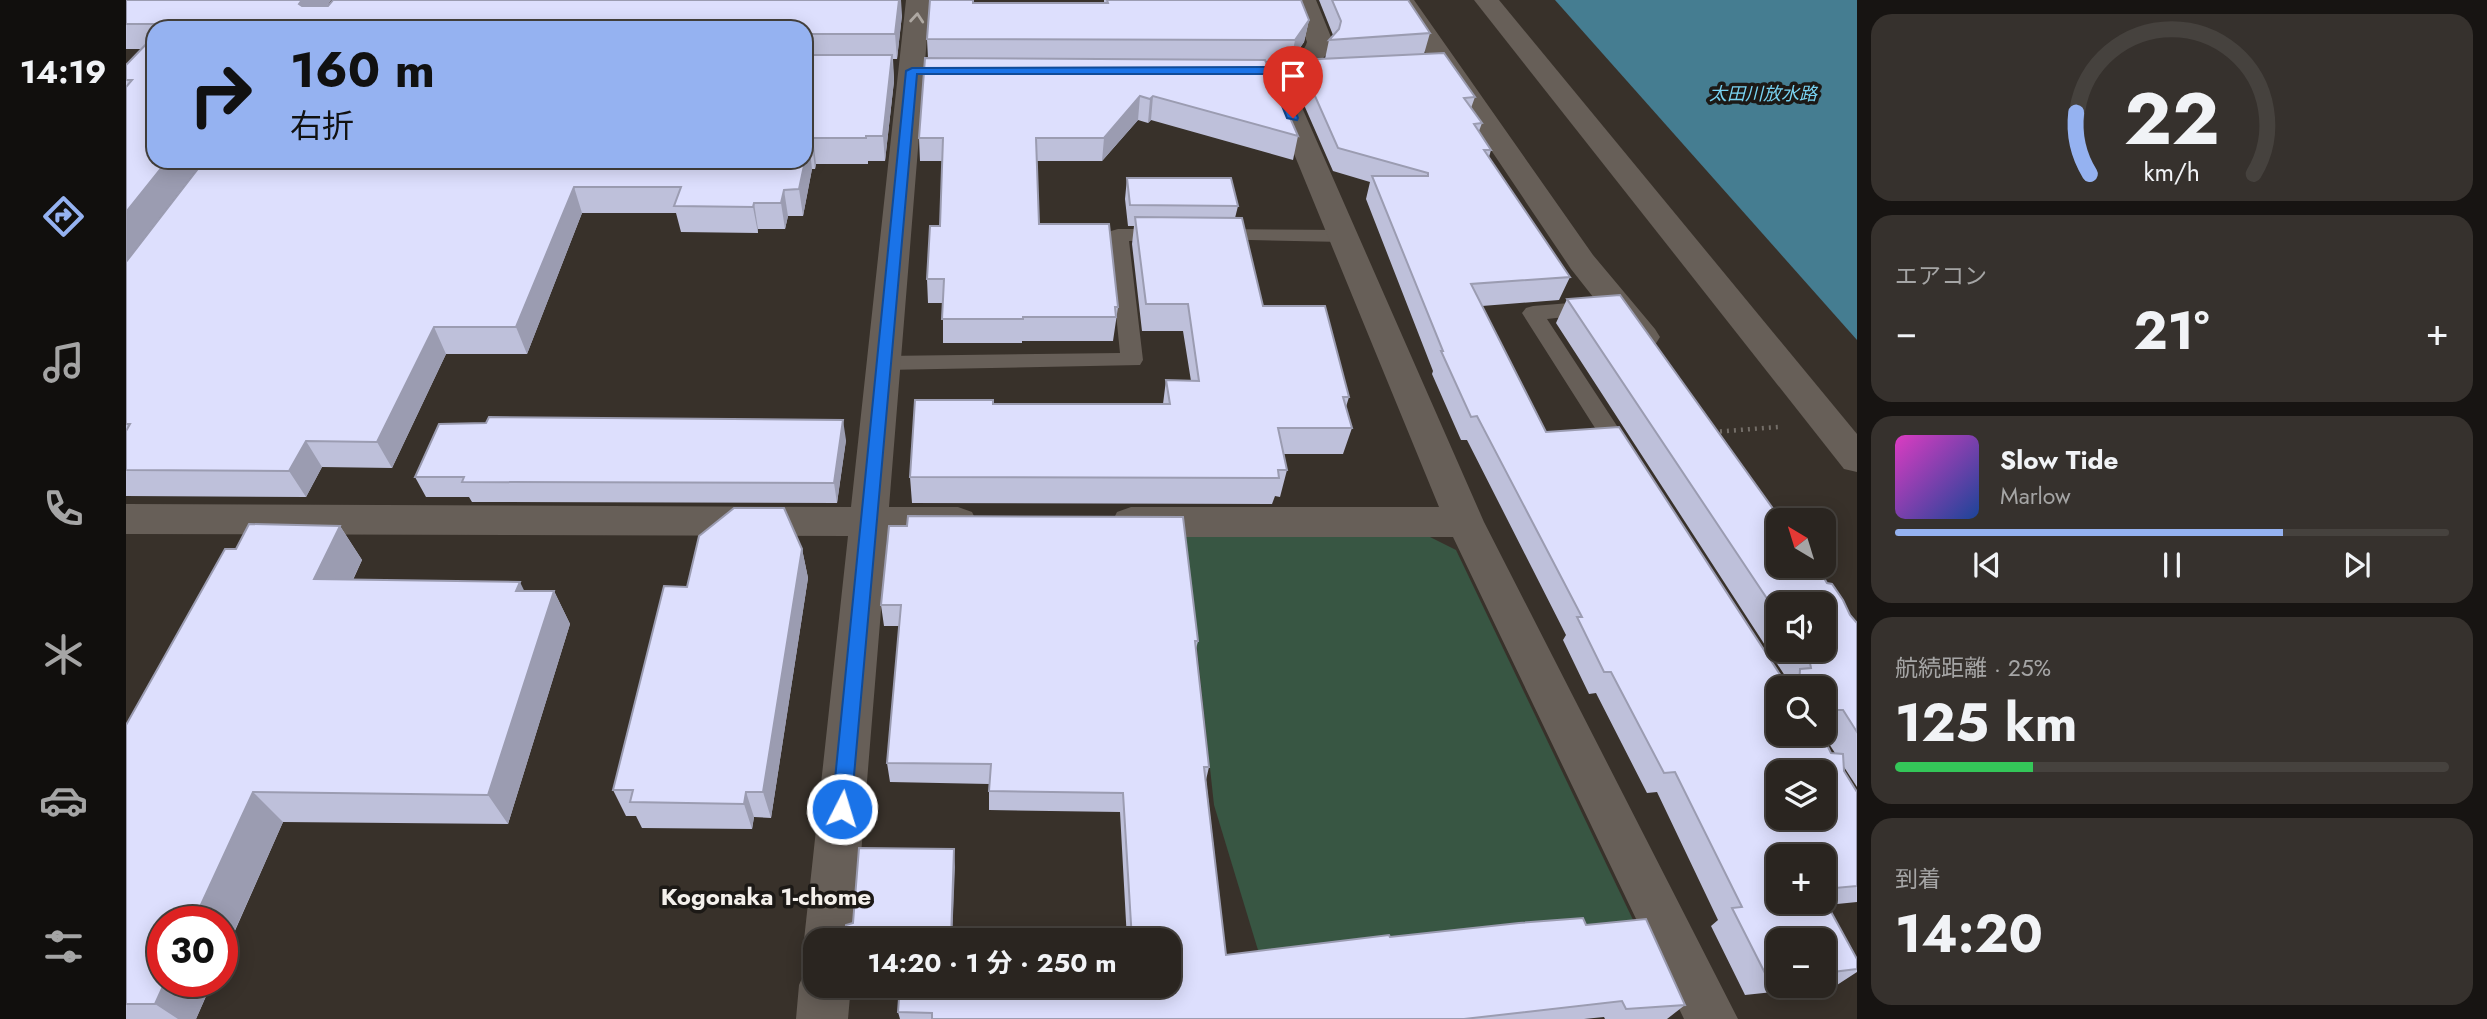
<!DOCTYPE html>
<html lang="ja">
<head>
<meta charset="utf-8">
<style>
	body { margin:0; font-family:Jost,"Noto Sans JP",sans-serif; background:#36312d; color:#f1f3f6; height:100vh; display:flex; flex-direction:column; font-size:26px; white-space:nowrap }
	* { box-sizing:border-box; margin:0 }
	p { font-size:23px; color:#a5a5a5 }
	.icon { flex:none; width:38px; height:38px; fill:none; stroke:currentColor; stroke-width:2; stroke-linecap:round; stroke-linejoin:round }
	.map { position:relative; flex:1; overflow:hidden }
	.drawer { display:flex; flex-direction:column; gap:14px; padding:14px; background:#171412; width:630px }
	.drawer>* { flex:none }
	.guide { position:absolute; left:21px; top:21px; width:665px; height:147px; border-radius:21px; box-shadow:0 4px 18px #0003,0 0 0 2px #46423e; background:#95b2f1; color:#111; overflow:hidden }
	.needle { width:46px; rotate:322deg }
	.buttons { position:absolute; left:1640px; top:508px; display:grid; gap:14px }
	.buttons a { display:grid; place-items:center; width:70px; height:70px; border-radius:14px; background:#2a2520; box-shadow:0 4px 18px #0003,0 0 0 2px #46423e; font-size:35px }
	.speed { position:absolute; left:21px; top:906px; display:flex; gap:14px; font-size:35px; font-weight:700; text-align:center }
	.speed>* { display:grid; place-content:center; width:91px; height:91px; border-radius:50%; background:#2a2520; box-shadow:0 4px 18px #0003,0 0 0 2px #46423e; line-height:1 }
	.speed .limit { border:10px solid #d22; background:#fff; color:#111 }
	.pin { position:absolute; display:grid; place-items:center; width:60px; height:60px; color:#fff; margin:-72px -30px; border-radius:50% 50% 50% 0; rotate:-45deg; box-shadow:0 0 7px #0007 }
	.pin .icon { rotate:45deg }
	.me { position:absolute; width:77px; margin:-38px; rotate:5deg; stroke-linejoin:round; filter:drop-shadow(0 0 5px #0008) }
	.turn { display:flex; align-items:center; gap:24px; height:147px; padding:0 28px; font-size:32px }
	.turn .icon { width:91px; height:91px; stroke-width:2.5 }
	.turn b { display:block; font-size:49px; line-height:60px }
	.big { font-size:52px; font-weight:700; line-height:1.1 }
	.drawer .card { flex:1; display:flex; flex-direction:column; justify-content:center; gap:10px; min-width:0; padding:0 24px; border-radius:21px; background:#36312d }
	.drawer .dial { align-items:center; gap:0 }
	.dial svg { height:182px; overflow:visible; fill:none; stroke:#46423e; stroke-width:7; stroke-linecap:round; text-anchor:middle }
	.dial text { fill:#f1f3f6; stroke:none }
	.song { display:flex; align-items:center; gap:21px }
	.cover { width:84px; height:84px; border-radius:10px; background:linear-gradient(135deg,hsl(310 70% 55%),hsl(220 70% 35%)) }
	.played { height:7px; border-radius:4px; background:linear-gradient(90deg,#95b2f1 70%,#46423e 70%) }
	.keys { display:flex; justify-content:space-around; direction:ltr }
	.heat { display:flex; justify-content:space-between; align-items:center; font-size:38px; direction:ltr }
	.charge { height:10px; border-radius:5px; background:linear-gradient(90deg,#34c759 25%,#46423e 0) }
	.trip { position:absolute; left:677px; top:928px; width:378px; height:70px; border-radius:21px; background:#2a2520; box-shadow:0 4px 18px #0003,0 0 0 2px #46423e; font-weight:700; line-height:70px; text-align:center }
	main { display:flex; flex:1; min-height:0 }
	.menu { display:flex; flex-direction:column; width:126px; justify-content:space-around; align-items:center; background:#110f0d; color:#a5a5a5 }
	.menu .icon { width:49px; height:49px }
	.menu .on { color:#95b2f1 }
	.menu b { font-size:32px; color:#f1f3f6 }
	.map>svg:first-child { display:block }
</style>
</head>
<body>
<main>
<nav class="menu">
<b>14:19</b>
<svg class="icon on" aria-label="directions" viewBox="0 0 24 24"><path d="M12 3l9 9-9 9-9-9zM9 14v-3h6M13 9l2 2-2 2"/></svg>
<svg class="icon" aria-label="music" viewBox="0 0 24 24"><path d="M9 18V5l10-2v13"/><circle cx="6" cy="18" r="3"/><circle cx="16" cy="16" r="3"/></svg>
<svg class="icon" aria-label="phone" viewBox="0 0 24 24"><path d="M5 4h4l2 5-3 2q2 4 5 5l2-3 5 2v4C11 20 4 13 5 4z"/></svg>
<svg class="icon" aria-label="climate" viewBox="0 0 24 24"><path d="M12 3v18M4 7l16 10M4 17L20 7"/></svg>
<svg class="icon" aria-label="car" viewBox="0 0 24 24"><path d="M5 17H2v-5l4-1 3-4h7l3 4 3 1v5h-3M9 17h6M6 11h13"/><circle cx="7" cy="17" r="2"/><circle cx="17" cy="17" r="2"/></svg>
<svg class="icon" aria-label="filters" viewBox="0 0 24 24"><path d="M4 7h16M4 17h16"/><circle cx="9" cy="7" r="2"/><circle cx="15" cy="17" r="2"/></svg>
</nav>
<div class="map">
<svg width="1731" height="1019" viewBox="0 0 1731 1019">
	<rect width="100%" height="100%" fill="#38312a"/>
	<path fill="#385643" d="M1300,535L1330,550L1509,924L1135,960L1088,805L1059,537Z"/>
	<path fill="#457d91" d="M1429,0H1731V340Z"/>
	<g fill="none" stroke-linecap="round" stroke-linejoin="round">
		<path stroke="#746e68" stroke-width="4.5" stroke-dasharray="2 5" stroke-linecap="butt" d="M1587,432L1652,427"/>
		<path fill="#675f58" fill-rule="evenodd" d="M992,229H1041L1048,231L1051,235L1048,239L1003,241L1017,360L1014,365L758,370L750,368L747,363L750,358L758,356L994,353L982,235L985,231Z
			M1088,229L1217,230L1224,232L1227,236L1224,240L1217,242L1081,239L1078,235L1081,231Z
			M1468,301L1475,303L1478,308L1475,313L1421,319L1510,455L1506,461L1498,464L1490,461L1396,313L1400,308L1407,306Z"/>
		<path fill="#675f58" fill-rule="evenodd" d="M780,0H804L763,507H832L846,512L851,522L846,532L832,537H761L728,940H690V960L685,958L678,940L722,536L0,534V504L725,507Z
			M1166,0H1190L1207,42L1206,49L1192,63L1186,77L1177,79L1168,77L1164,71C1168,57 1179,51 1181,42Z
			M1264,0H1288L1467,255L1529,329L1534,337L1529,345L1517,348L1505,345L1445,269Z
			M1147,63L1156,65L1160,71L1358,522L1612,1019H1558L1327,537H1005L991,532L986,522L991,512L1005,507H1313L1134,71L1138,65Z
			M690,963V985H725L722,1019H670L673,985L681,967Z"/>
		<path fill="#675f58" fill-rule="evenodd" d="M1348,0H1373L1731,434V472L1718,469Z"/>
	</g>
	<path fill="#bec0da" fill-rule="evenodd" d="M0,0H205L201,6L776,15L771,59H767L768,81L759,161H742V164H690L689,169H686L677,216H662L659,229H632V233L555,232L550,213H456L401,354H320L266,468L196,467L180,497L0,496V262L78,161H679V28H28V161H77L0,261V65L16,49H0Z
		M848,0V3H978V0H1175L1183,20L1178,42L1165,61H1140L1172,136L1167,160L1025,120L1022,123L1012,120L976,161H911L913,224L992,307L987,341H896V343H817V303H802L801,279L814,226L816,161H794L793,138L802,58L801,39Z
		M1193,0H1282L1304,33L1298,54L1349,97L1345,108L1356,123L1353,131L1365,150L1363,157L1444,277L1433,300L1356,306L1420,432L1659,682L1662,683L1663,682L1430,323L1441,299L1652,520L1724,615L1731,623V787L1718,767V771L1731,792V902L1701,905L1731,959V972L1711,985L1619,995L1585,926L1592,920L1531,792L1521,793L1470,693L1463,694L1437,640L1440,635L1341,440H1335L1306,374L1307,371L1240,199L1244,182L1207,171L1168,82L1173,60L1199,59L1203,40L1207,35ZM1652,604L1698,649H1652ZM1652,688H1698V733H1696L1709,753H1705ZM1698,856V901H1652ZM1652,940H1698V985H1652Z
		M1001,178L1112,206L1109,218L1137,306L1223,397L1220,407L1226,428L1217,454H1158L1161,470L1154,497L1149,496L1146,504L786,503L784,477L867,404H1037L1040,380L1065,381L1057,331H1016L1006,244L1008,226H1002L999,199Z
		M720,440L711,503L346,502L343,497H300L289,477Z
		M214,526L236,560L227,580L398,591H428L444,624L382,824L157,822L70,1019H0V725L110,549Z
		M763,526L1072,641L1070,649L1083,767L1080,780L1100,955L1264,937L1460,925L1559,1005L1541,1019H1479L1478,1017L1458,1019H774L772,1012L1043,985V940H1001L994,812L863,810V784L764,782L761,763L773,626H758L755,605Z
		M676,549L682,578L645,818L628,817L626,829L516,828L510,816H500L487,790L561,587Z"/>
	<path fill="#9b9cb1" d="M176,0H205L185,28L173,4Z
		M773,0H775L776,15L771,59L769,34Z
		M1183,20L1178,42L1165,61L1169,40Z
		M766,55L768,81L759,161L757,136Z
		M1014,96L1012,120L976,161L978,138Z
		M1027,96L1025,120L1022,123L1024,99Z
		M687,138L690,164L689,169L686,143Z
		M683,143L686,169L677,216L673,189Z
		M41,161H77L0,261V212Z
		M448,187L456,213L401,354L390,327Z
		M658,190L662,216L659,229L655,203Z
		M628,203L632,229V233L627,207Z
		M308,327L320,354L266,468L251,442Z
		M717,420L720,440L711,503L708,483Z
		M180,441L196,467L180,497L163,471Z
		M214,526L236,560L211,613L188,579Z
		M676,549L682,578L645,818L637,792Z
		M394,582L410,615L390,591Z
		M428,591L444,624L382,824L362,795Z
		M127,792L157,822L96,959V922H67Z
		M620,792L628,817L626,829L618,804Z
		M828,849L829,867L826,940H825Z
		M39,982H86L70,1019H52L29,1004Z"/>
	<path fill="#dddffd" stroke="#9b9cb1" stroke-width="2" fill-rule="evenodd" d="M0,0H176L173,4L176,6H202L207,0H773L769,34H679V28H36L39,24H0Z
		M804,0H847V3H982L981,0H1175L1183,20L1169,40L801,39Z
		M1206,0H1282L1304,33L1203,40L1213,29L1215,21Z
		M28,36V161H41L0,212V87L6,80H0V65Z
		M1318,53L1349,97L1338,98L1356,123L1348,124L1365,150H1358L1444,277L1345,284L1420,432L1493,427L1659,682L1673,687L1674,669L1685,668L1684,663L1675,649H1698V604H1652V615L1441,299L1494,295L1653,517L1660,520H1652V565H1690L1701,583L1706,584L1717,600L1724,615L1731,623V732L1717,710H1698V688H1652V733H1695L1705,753L1717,754L1718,771L1731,792V886L1698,889V856H1652V901H1698V899L1731,959V969L1698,973V940H1652V977L1642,979L1606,908L1616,907L1549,772L1538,773L1485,672H1478L1451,617H1456L1351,416L1345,417L1315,351H1317L1246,176H1302V173L1212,148L1173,60ZM1652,772H1698V817H1652Z
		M679,55H766L757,136H740V138H687L686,143H683L679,160Z
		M799,58L1139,60L1172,136L1027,96L1024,99L1014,96L978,138H910L913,224H983L992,307H989L990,317H897V319H816L818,279H801L804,226H814L817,138H793Z
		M78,161H679L673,189L658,190L655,203H628L627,207L548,206L555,187H448L390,327H308L251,442L180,441L163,471L0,470V431L4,424H0V262Z
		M1001,178H1105L1112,206L1004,205Z
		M1009,217L1116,218L1137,306H1199L1223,397H1217L1226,428H1152L1161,470H1152L1153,478L784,477L789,400H867V404H1044L1040,380L1073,381L1062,304H1020Z
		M363,417L717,420L708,483L336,482L338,477H289L313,424L360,423Z
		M608,508H658L676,549L637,792H620L618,804L504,802L507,790H487L538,586L561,587L573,536Z
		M782,516L1057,517L1072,641H1069L1083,767H1078L1100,955L1263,935L1264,937L1393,923L1457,918L1460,925L1520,919L1559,1005L1500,1009L1496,1001L1338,1019H806V1013L772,1012L774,985H1043V940H1006L997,793L863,791L865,764L761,763L775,605H755L763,526H781Z
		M123,524L214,526L188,579L394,582L390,591H428L362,795L127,792L67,922H37V982H39L29,1004H0V725L99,549H110Z
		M733,848L828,849L825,940H719L720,925L727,923Z"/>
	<defs><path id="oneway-chevron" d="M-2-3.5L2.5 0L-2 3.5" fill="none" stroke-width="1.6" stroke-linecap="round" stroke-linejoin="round" transform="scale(1.75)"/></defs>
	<use stroke="#aea8a2" href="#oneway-chevron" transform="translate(791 18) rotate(-85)"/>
	<path fill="#1a73e8" stroke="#114b97" stroke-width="2" d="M1147,67L1152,71L1172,118L1171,120L1161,118L1143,74H791L725,809L722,815L716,818L709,815L706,809L780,71L786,68Z"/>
	<g text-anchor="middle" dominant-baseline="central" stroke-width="7" stroke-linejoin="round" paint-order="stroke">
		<g font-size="18" font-style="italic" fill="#79d3f2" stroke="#1c1916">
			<text x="1637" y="94">太田川放水路</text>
		</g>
		<g font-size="24" font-weight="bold" fill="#f4f0ec" stroke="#1c1916">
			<text x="640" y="896">Kogonaka 1-chome</text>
		</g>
	</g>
</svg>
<div class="buttons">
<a><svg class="needle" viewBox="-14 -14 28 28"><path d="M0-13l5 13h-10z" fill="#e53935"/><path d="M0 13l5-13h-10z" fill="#a5a5a5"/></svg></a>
<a><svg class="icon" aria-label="sound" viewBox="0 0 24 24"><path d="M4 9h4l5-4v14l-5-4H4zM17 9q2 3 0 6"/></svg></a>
<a><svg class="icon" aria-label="search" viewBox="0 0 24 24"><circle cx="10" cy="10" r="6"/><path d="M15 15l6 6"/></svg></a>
<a><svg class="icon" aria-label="layers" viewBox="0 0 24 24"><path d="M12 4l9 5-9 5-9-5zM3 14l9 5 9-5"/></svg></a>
<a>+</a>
<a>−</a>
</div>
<div class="speed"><div class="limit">30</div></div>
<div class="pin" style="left:1167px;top:118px;background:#d93025"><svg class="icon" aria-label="arrive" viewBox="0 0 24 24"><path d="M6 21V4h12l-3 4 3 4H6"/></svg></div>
<svg class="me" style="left:716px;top:809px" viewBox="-20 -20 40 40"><circle r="17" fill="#1a73e8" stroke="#fff" stroke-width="3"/><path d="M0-11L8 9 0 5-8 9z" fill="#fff"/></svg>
<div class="trip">14:20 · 1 分 · 250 m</div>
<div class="guide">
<div class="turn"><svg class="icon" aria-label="right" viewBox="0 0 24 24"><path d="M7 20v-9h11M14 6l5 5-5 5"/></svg><div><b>160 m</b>右折</div></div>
</div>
</div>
<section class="drawer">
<div class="card dial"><svg viewBox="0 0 100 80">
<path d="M14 69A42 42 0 1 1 86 69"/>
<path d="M14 69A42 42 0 0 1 8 42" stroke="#95b2f1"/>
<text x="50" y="56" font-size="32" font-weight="700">22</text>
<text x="50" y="72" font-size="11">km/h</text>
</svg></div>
<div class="card"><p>エアコン</p>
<div class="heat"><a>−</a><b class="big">21°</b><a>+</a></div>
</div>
<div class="card">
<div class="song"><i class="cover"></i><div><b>Slow Tide</b><p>Marlow</p></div></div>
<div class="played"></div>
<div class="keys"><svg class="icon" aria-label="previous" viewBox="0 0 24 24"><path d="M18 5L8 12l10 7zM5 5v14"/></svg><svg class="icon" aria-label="pause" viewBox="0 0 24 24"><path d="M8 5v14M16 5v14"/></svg><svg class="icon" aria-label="next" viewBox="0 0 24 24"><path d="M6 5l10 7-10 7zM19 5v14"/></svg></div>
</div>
<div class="card"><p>航続距離 · 25%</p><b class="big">125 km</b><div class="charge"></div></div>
<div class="card"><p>到着</p><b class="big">14:20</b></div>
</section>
</main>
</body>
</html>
